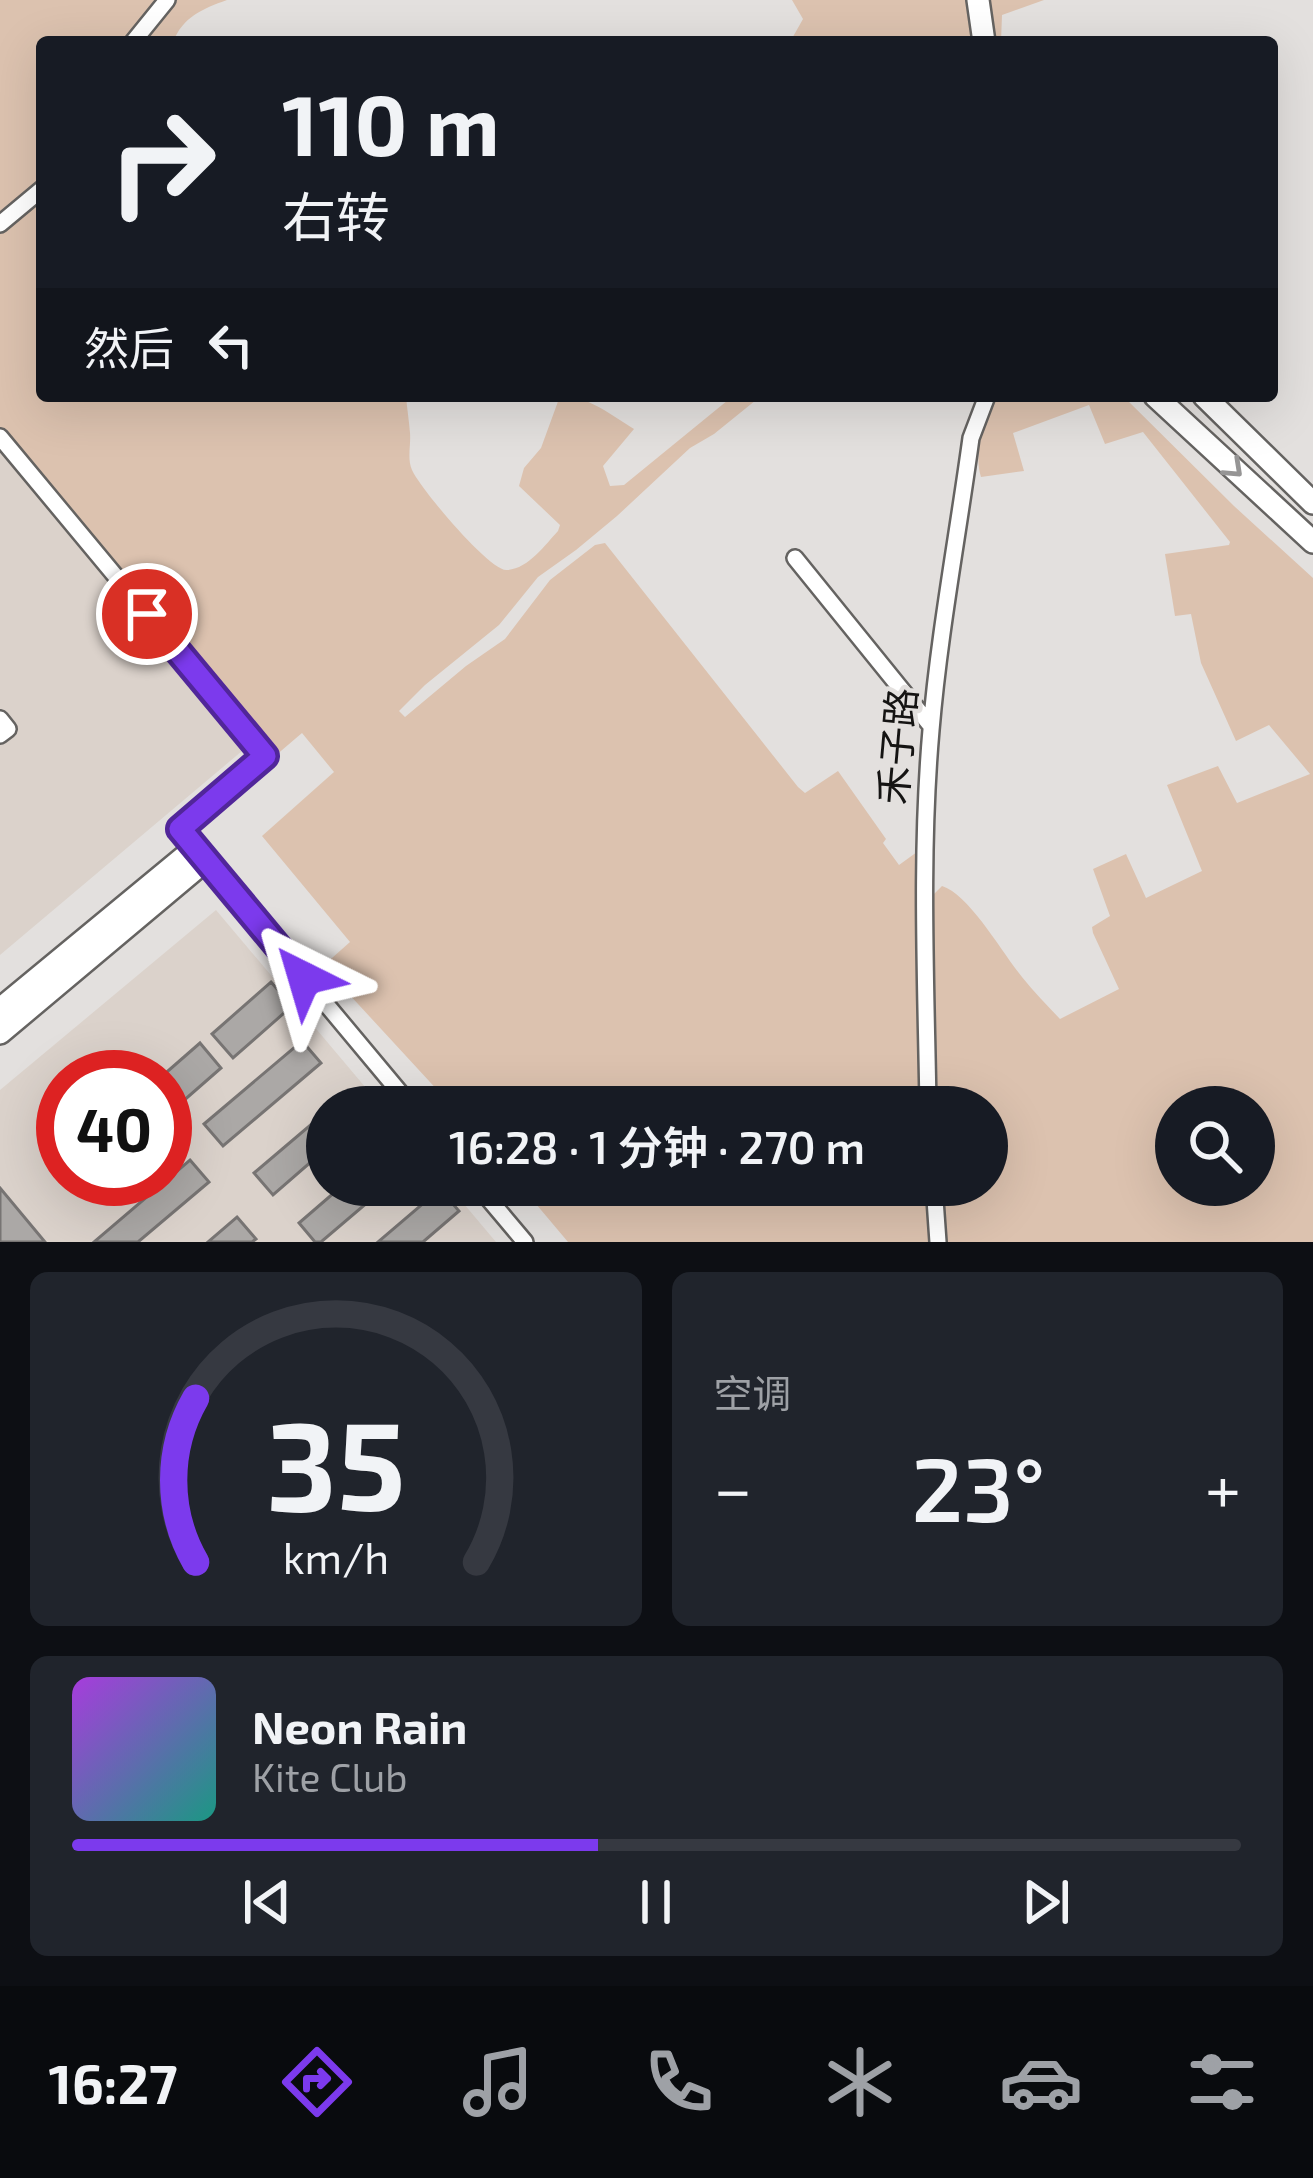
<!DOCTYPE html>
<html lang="zh">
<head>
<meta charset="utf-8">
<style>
	body { margin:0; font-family:"Exo 2","Noto Sans SC",sans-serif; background:#20242c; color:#f1f3f6; height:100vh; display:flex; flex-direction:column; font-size:45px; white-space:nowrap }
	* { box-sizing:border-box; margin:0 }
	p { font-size:39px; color:#9ea1a6 }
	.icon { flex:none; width:66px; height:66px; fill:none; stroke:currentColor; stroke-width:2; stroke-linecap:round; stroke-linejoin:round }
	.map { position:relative; height:1242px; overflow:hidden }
	.drawer { display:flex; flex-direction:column; gap:30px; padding:30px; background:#0d0f14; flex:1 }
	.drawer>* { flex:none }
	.banner { position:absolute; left:36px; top:36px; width:1242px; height:366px; border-radius:12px; box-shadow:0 12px 48px #0002; background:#171b24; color:#f1f3f6; overflow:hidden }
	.buttons { position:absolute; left:1155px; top:1086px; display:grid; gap:24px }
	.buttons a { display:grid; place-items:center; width:120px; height:120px; border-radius:50%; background:#171b24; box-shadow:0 12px 48px #0002; font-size:60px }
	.speed { position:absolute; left:36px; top:1050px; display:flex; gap:24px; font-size:60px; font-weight:700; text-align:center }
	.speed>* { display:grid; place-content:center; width:156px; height:156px; border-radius:50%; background:#171b24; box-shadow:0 12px 48px #0002; line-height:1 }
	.speed .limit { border:18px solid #d22; background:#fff; color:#111 }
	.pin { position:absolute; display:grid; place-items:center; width:102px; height:102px; color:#fff; margin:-51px; border:6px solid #fff; border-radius:50%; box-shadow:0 3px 12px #0007 }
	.me { position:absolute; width:132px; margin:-66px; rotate:320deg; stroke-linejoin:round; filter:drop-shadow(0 0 9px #0008) }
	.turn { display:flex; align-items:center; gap:42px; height:252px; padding:0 48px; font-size:54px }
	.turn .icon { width:156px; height:156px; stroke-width:2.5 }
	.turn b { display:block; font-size:84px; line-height:102px }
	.then { display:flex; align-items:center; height:114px; padding:0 48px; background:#0003; gap:24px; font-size:45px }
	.big { font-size:90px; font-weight:600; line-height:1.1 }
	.drawer .tile { flex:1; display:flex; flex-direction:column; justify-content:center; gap:18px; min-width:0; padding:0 42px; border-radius:18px; background:#20242c }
	.drawer .dial { align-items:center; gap:0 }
	.dial svg { height:312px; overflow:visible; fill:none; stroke:#363941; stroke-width:7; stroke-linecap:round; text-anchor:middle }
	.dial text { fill:#f1f3f6; stroke:none }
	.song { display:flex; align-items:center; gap:36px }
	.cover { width:144px; height:144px; border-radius:18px; background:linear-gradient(135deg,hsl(280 70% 55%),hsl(170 70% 35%)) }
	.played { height:12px; border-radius:6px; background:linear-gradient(90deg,#7c3aed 45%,#363941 45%) }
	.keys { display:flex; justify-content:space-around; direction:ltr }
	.heat { display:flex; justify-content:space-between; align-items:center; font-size:66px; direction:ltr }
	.drawer .tiles { flex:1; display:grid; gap:30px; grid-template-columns:1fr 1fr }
	.tile:last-child { grid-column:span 2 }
	.trip { position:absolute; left:306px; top:1086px; width:702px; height:120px; border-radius:60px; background:#171b24; box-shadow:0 12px 48px #0002; font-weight:600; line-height:120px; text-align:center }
	.menu { display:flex; height:192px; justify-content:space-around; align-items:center; background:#090b0e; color:#9ea1a6 }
	.menu .icon { width:84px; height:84px }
	.menu .on { color:#7c3aed }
	.menu b { font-size:54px; color:#f1f3f6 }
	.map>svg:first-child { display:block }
</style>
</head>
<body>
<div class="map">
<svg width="1313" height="1242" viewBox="0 0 1313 1242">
	<rect width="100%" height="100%" fill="#e3e0de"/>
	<path fill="#dbd2cb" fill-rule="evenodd" d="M0,442L242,751L0,955Z
		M216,910L382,1107H327V1185H448L496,1242H0V1090ZM63,1077H165V1179H63Z"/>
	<path fill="#dcc2af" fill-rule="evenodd" d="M0,0H227C202,9 183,17 173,42H42V396H406C407,408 409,421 410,433C411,445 407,459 412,470C420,488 490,572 507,570C528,569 545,545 558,531L560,525L519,486L524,468L541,448L560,396C589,396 611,415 634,429L603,466L610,486L624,485L733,396H761L714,434L690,448L617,516L576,550L538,577L499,625L425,685L399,711L405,717L466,666L505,639L550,580L595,545L605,543L798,787L805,793L838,771L886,839L883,843L899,865L917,852L922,856L932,896L942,886C969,894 1003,954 1022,977C1034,992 1047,1005 1060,1019L1119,989L1093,933L1092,927L1110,916L1093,869L1126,854L1146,898L1202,871L1167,785L1218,766L1237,803L1310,774L1269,725L1236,741L1201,663L1191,614L1175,616L1165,554L1229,545L1230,542L1143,432L1105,444L1089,405L1013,433L1024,471L981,477C973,453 985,421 991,396H1123L1234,506L1313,578V1242H568L520,1185H987V1107H453L323,966L350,942L262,836L334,772L302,733L268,762L0,427ZM1176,1107H1254V1185H1176Z
		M792,0H1044L1002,15L1001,42H790L803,19Z"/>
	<path fill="#aba8a6" stroke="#777473" stroke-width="3" d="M271,982L292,1006L233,1058L212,1034Z
		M302,1041L321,1063L223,1146L204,1124Z
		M200,1043L221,1068L165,1117V1077H161Z
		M327,1111V1148L273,1195L254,1173Z
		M190,1160L209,1182L138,1242H94Z
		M343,1185H388L321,1242H315L299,1223Z
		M0,1188L45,1242H0Z
		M440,1189L459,1211L423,1242H378Z
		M237,1217L256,1239L252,1242H208Z"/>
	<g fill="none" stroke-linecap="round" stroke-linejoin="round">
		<defs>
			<path id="minor" d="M133,42L167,0
				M0,224L42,189
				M0,437L265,756L180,829L412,1107
				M795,558L931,726
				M0,719L8,729L0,735
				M928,1107C926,981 920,855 931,730C939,634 958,534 971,438L987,396
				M477,1185L525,1242
				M934,1185L938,1242"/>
			<path id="major" d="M978,0L984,42
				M1155,396L1313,542
				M1204,396L1313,503
				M0,1009L195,848
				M0,1033L205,861"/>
		</defs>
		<use href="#minor" stroke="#656361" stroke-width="20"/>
		<use href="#major" stroke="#656361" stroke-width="26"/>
		<use href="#minor" stroke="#fff" stroke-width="15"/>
		<use href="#major" stroke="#fff" stroke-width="21"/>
	</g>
	<defs><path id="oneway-chevron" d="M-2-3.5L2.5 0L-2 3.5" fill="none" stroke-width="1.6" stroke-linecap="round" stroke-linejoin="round" transform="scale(3)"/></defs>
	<use stroke="#969595" href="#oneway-chevron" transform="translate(1234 469) rotate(43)"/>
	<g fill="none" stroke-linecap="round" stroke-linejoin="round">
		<defs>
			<path id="route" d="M147,614L265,756L180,829L304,978"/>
		</defs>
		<use href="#route" stroke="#51269a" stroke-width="30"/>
		<use href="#route" stroke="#7c3aed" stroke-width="21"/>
	</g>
	<g text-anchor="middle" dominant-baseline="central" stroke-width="9" stroke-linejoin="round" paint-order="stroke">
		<g font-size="39" fill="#151413" stroke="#e3e0de">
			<text transform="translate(896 746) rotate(-85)">禾子路</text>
		</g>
	</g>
</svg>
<div class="buttons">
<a><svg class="icon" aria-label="search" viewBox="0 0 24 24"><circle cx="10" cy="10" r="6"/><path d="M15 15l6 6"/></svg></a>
</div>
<div class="speed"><div class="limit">40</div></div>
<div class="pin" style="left:147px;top:614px;background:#d93025"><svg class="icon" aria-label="arrive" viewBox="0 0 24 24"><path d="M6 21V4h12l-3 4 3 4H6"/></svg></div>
<svg class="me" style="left:304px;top:978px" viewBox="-20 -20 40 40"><path d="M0-17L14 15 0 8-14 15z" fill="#7c3aed" stroke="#fff" stroke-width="4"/></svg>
<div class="trip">16:28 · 1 分钟 · 270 m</div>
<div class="banner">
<div class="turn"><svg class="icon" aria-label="right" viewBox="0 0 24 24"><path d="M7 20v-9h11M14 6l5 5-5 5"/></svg><div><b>110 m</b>右转</div></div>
<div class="then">然后<svg class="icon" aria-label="left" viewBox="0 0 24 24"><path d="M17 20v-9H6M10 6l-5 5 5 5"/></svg></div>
</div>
</div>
<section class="drawer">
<div class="tiles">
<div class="tile dial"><svg viewBox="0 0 100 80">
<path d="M14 69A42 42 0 1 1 86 69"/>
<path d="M14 69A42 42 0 0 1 14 27" stroke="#7c3aed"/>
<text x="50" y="56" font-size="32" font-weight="700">35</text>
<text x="50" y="72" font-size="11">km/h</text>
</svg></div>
<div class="tile"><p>空调</p>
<div class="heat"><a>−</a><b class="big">23°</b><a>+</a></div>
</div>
<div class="tile">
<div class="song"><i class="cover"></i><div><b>Neon Rain</b><p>Kite Club</p></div></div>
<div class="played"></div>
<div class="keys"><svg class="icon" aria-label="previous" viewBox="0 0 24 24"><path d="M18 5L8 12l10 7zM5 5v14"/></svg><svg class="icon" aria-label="pause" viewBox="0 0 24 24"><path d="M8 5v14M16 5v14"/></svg><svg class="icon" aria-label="next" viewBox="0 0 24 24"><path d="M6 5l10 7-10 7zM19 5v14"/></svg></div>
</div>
</div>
</section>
<nav class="menu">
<b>16:27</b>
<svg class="icon on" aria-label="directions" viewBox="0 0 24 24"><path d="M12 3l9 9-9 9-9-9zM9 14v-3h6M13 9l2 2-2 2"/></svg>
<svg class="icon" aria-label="music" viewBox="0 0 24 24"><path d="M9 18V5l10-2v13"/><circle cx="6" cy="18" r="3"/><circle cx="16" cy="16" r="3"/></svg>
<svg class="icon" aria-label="phone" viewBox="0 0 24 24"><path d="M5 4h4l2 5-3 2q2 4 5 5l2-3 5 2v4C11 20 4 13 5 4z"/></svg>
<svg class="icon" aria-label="climate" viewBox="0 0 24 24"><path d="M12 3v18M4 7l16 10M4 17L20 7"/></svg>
<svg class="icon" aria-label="car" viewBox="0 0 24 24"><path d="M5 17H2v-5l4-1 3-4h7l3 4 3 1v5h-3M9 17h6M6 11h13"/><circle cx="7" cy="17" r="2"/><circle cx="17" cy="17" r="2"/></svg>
<svg class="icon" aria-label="filters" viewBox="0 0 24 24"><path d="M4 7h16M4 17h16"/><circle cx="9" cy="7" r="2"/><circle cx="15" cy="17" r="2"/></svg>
</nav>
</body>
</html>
